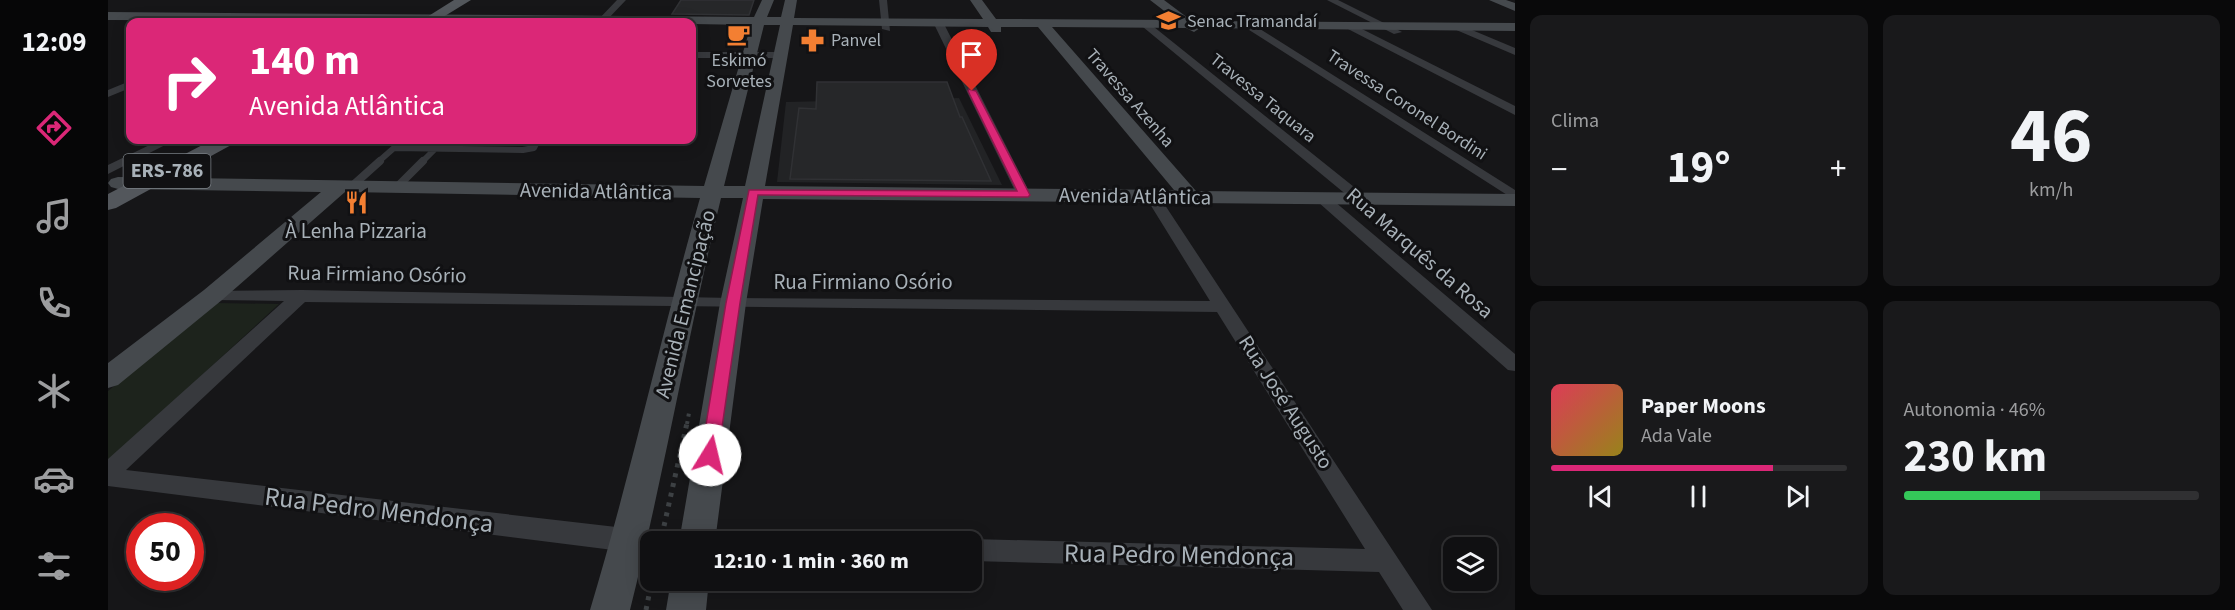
<!DOCTYPE html>
<html lang="pt">
<head>
<meta charset="utf-8">
<style>
	body { margin:0; font-family:"Source Sans 3",sans-serif; background:#19191b; color:#f1f3f6; height:100vh; display:flex; flex-direction:column; font-size:22px; white-space:nowrap }
	* { box-sizing:border-box; margin:0 }
	p { font-size:20px; color:#9c9d9f }
	.icon { flex:none; width:33px; height:33px; fill:none; stroke:currentColor; stroke-width:2; stroke-linecap:round; stroke-linejoin:round }
	.map { position:relative; flex:1; overflow:hidden }
	.details { display:flex; flex-direction:column; gap:15px; padding:15px; background:#09090a; width:720px }
	.details>* { flex:none }
	.guide { position:absolute; left:18px; top:18px; width:570px; height:126px; border-radius:12px; box-shadow:0 3px 15px #0003,0 0 0 2px #303032; background:#db2777; color:#fff; overflow:hidden }
	.tools { position:absolute; left:1335px; top:537px; display:grid; gap:12px }
	.tools a { display:grid; place-items:center; width:54px; height:54px; border-radius:12px; background:#101012; box-shadow:0 3px 15px #0003,0 0 0 2px #303032; font-size:30px }
	.speed { position:absolute; left:18px; top:513px; display:flex; gap:12px; font-size:30px; font-weight:700; text-align:center }
	.speed>* { display:grid; place-content:center; width:78px; height:78px; border-radius:50%; background:#101012; box-shadow:0 3px 15px #0003,0 0 0 2px #303032; line-height:1 }
	.speed .limit { border:9px solid #d22; background:#fff; color:#111 }
	.pin { position:absolute; display:grid; place-items:center; width:51px; height:51px; color:#fff; margin:-62px -26px; border-radius:50% 50% 50% 0; rotate:-45deg; box-shadow:0 0 6px #0007 }
	.pin .icon { rotate:45deg }
	.me { position:absolute; width:66px; margin:-33px; rotate:9deg; stroke-linejoin:round; filter:drop-shadow(0 0 4px #0008) }
	.turn { display:flex; align-items:center; gap:21px; height:126px; padding:0 24px; font-size:27px }
	.turn .icon { width:78px; height:78px; stroke-width:2.5 }
	.turn b { display:block; font-size:42px; line-height:51px }
	.big { font-size:45px; font-weight:700; line-height:1.1 }
	.details .card { flex:1; display:flex; flex-direction:column; justify-content:center; gap:9px; min-width:0; padding:0 21px; border-radius:12px; background:#19191b }
	.details .dial { align-items:center; gap:0 }
	.dial b { font-size:78px; line-height:1 }
	.song { display:flex; align-items:center; gap:18px }
	.cover { width:72px; height:72px; border-radius:9px; background:linear-gradient(135deg,hsl(350 70% 55%),hsl(50 70% 35%)) }
	.played { height:6px; border-radius:3px; background:linear-gradient(90deg,#db2777 75%,#303032 75%) }
	.keys { display:flex; justify-content:space-around; direction:ltr }
	.heat { display:flex; justify-content:space-between; align-items:center; font-size:33px; direction:ltr }
	.charge { height:9px; border-radius:4px; background:linear-gradient(90deg,#34c759 46%,#303032 0) }
	.details .tiles { flex:1; display:grid; gap:15px; grid-template-columns:repeat(2,1fr) }
	.trip { position:absolute; left:532px; top:531px; width:342px; height:60px; border-radius:12px; background:#101012; box-shadow:0 3px 15px #0003,0 0 0 2px #303032; font-weight:700; line-height:60px; text-align:center }
	main { display:flex; flex:1; min-height:0 }
	.dock { display:flex; flex-direction:column; width:108px; justify-content:space-around; align-items:center; background:#060607; color:#9c9d9f }
	.dock .icon { width:42px; height:42px }
	.dock .current { color:#db2777 }
	.dock b { font-size:27px; color:#f1f3f6 }
	.map>svg:first-child { display:block }
</style>
</head>
<body>
<main>
<nav class="dock">
<b>12:09</b>
<svg class="icon current" aria-label="directions" viewBox="0 0 24 24"><path d="M12 3l9 9-9 9-9-9zM9 14v-3h6M13 9l2 2-2 2"/></svg>
<svg class="icon" aria-label="music" viewBox="0 0 24 24"><path d="M9 18V5l10-2v13"/><circle cx="6" cy="18" r="3"/><circle cx="16" cy="16" r="3"/></svg>
<svg class="icon" aria-label="phone" viewBox="0 0 24 24"><path d="M5 4h4l2 5-3 2q2 4 5 5l2-3 5 2v4C11 20 4 13 5 4z"/></svg>
<svg class="icon" aria-label="climate" viewBox="0 0 24 24"><path d="M12 3v18M4 7l16 10M4 17L20 7"/></svg>
<svg class="icon" aria-label="car" viewBox="0 0 24 24"><path d="M5 17H2v-5l4-1 3-4h7l3 4 3 1v5h-3M9 17h6M6 11h13"/><circle cx="7" cy="17" r="2"/><circle cx="17" cy="17" r="2"/></svg>
<svg class="icon" aria-label="filters" viewBox="0 0 24 24"><path d="M4 7h16M4 17h16"/><circle cx="9" cy="7" r="2"/><circle cx="15" cy="17" r="2"/></svg>
</nav>
<div class="map">
<svg width="1407" height="610" viewBox="0 0 1407 610">
	<rect width="100%" height="100%" fill="#161618"/>
	<path fill="#222325" d="M851,98L894,185L669,182L678,102Z"/>
	<path fill="#1d231c" d="M109,303L171,304L0,462V391Z"/>
	<path fill="#262729" stroke="#303134" stroke-width="1.5" d="M573,0H646L641,15L564,14Z
		M709,82H839L852,117H854L883,181L682,179L691,108L708,109Z"/>
	<g fill="none" stroke-linecap="round" stroke-linejoin="round">
		<path stroke="#3d4144" stroke-width="4" stroke-dasharray="3 4.5" stroke-linecap="butt" d="M579,424L581,413"/>
		<path stroke="#3d4144" stroke-width="5" stroke-dasharray="4 6" stroke-linecap="butt" d="M556,526L579,423
			M538,610L544,580"/>
		<path stroke="#37393d" stroke-width="6" d="M287,148L415,150L426,148L430,140
			M270,162L295,140
			M314,162L327,149"/>
		<path stroke="#37393d" stroke-width="8" d="M243,187L272,161
			M288,188L315,161"/>
		<path fill="#37393d" fill-rule="evenodd" d="M509,0H518L497,22H488Z
			M771,0H779L782,31L774,29Z
			M1219,0H1230L1294,32L1286,34Z
			M831,21L836,24L923,195L921,198L916,199L909,195L826,24Z
			M1035,23H1041L1256,195L1258,198L1256,201H1246L1035,27Z
			M1138,24H1144L1407,190V200L1138,28Z
			M1240,25H1246L1407,106V115L1240,29Z
			M1346,25H1352L1407,48V55L1346,29Z
			M584,52H672L677,55L672,58H584Z
			M22,81V88L0,97V90Z
			M52,140H67L0,174V165Z
			M1044,192L1049,193L1324,610H1295L1271,572L864,561V542H857L864,539L1257,549L1109,312L197,302L18,470L543,531L552,534L556,542H543V553L521,552L0,486V459L176,301L105,300L99,299L96,295L99,291L194,290L625,298L1102,301L1037,196Z
			M1215,195L1220,196L1407,354V371L1400,370L1210,202L1208,199L1210,196Z"/>
		<path fill="#45494d" fill-rule="evenodd" d="M654,0H666L659,17H673L677,0H689L686,18L875,19L862,0H874L888,19L1068,20L1042,0H1056L1084,21L1407,23V31L1092,28L1086,32L1078,28L944,27L1088,191L1407,194V206L655,199L638,303L607,542H571L612,303L635,198H613C580,335 556,474 522,610H482C523,474 553,335 592,198L237,192L114,300L10,385L0,388V363L96,290L213,192L10,189L3,187L0,183L3,179L10,177L596,186L643,25L584,24V22L0,20V12L646,17ZM656,25H672L637,186H616ZM685,25L880,27L883,32H893V27H930L1066,190L657,186Z
			M1381,0H1398L1407,3V11Z
			M563,580H601L598,610H558Z"/>
		<path fill="#53575c" fill-rule="evenodd" d="M346,0H363L327,22H311Z
			M104,140H128L125,144L8,208L0,210V194Z"/>
	</g>
	<path fill="#db2777" stroke="#8e194d" stroke-width="1.5" d="M861,89L868,91L922,195L920,197L650,195L632,303L610,455L608,459L602,461L596,459L593,455L618,303L641,190L909,191L860,91Z"/>
	<defs>
		<symbol id="university-bare" viewBox="-9 -9 18 18"><path d="M0-5L7-2L0 1L-7-2ZM-4 1L0 2.5L4 1V4Q0 6-4 4Z" fill="#f37f32" stroke="#111113" stroke-width="2.5" paint-order="stroke"/></symbol>
		<symbol id="cafe-bare" viewBox="-9 -9 18 18"><path d="M-5.5-4.5H6V0H3Q3 3.5 0 3.5H-2.5Q-5.5 3.5-5.5 0ZM3-3.2v2h1.7v-2ZM-6 4.5H4V6H-6Z" fill="#f37f32" stroke="#111113" stroke-width="2.5" paint-order="stroke"/></symbol>
		<symbol id="pharmacy-bare" viewBox="-9 -9 18 18"><path d="M-2-6h4v4h4v4h-4v4h-4v-4h-4v-4h4Z" fill="#f37f32" stroke="#111113" stroke-width="2.5" paint-order="stroke"/></symbol>
		<symbol id="restaurant-bare" viewBox="-9 -9 18 18"><path d="M-5-6h1v4h1v-4h1v4h1v-4h1v5L-1.5 .5V6h-2V.5L-5-1ZM5-6V6H3V1.5H1.5Q1.5-4 5-6Z" fill="#f37f32" stroke="#111113" stroke-width="2.5" paint-order="stroke"/></symbol>
	</defs>
	<g fill-rule="evenodd">
		<use href="#university-bare" x="1044" y="4" width="33" height="33"/>
		<use href="#cafe-bare" x="614" y="18" width="33" height="33"/>
		<use href="#pharmacy-bare" x="688" y="24" width="33" height="33"/>
		<use href="#restaurant-bare" x="232" y="186" width="33" height="33"/>
	</g>
	<g text-anchor="middle" dominant-baseline="central" stroke-width="6" stroke-linejoin="round" paint-order="stroke">
		<g font-size="18" fill="#a8b1b8" stroke="#111113" text-anchor="start">
			<text x="1079" y="21">Senac Tramandaí</text>
			<text x="723" y="40">Panvel</text>
			<text x="631" y="60" text-anchor="middle">Eskimó<tspan x="631" dy="21">Sorvetes</tspan></text>
		</g>
		<g font-size="18" fill="#a8b1b8" stroke="#111113">
			<text transform="translate(1022 98) rotate(49)">Travessa Azenha</text>
			<text transform="translate(1155 98) rotate(39)">Travessa Taquara</text>
			<text transform="translate(1299 105) rotate(33)">Travessa Coronel Bordini</text>
		</g>
		<rect fill="#111113" stroke="#7b8186" stroke-width="1.5" x="15.5" y="154" width="87" height="34" rx="4.5"/>
		<g font-size="20" font-weight="bold" fill="#a8b1b8">
			<text x="59" y="171">ERS-786</text>
		</g>
		<g font-size="21" fill="#a8b1b8" stroke="#111113">
			<text transform="translate(488 191) rotate(1)">Avenida Atlântica</text>
			<text transform="translate(1027 196) rotate(1)">Avenida Atlântica</text>
			<text transform="translate(1312 253) rotate(41)">Rua Marquês da Rosa</text>
			<text transform="translate(269 274) rotate(1)">Rua Firmiano Osório</text>
			<text x="755" y="282">Rua Firmiano Osório</text>
			<text transform="translate(577 304) rotate(-76)">Avenida Emancipação</text>
			<text transform="translate(1178 402) rotate(57)">Rua José Augusto</text>
		</g>
		<g font-size="21" fill="#a8b1b8" stroke="#111113">
			<text x="248" y="231">À Lenha Pizzaria</text>
		</g>
		<g font-size="26" fill="#a8b1b8" stroke="#111113">
			<text transform="translate(271 510) rotate(7)">Rua Pedro Mendonça</text>
			<text transform="translate(1071 555) rotate(1)">Rua Pedro Mendonça</text>
		</g>
	</g>
</svg>
<div class="tools">
<a><svg class="icon" aria-label="layers" viewBox="0 0 24 24"><path d="M12 4l9 5-9 5-9-5zM3 14l9 5 9-5"/></svg></a>
</div>
<div class="speed"><div class="limit">50</div></div>
<div class="pin" style="left:864px;top:91px;background:#d93025"><svg class="icon" aria-label="arrive" viewBox="0 0 24 24"><path d="M6 21V4h12l-3 4 3 4H6"/></svg></div>
<svg class="me" style="left:602px;top:455px" viewBox="-20 -20 40 40"><circle r="19" fill="#fff"/><path d="M0-13L10 11 0 6-10 11z" fill="#db2777"/></svg>
<div class="trip">12:10 · 1 min · 360 m</div>
<div class="guide">
<div class="turn"><svg class="icon" aria-label="right" viewBox="0 0 24 24"><path d="M7 20v-9h11M14 6l5 5-5 5"/></svg><div><b>140 m</b>Avenida Atlântica</div></div>
</div>
</div>
<section class="details">
<div class="tiles">
<div class="card"><p>Clima</p>
<div class="heat"><a>−</a><b class="big">19°</b><a>+</a></div>
</div>
<div class="card dial"><b>46</b><p>km/h</p></div>
<div class="card">
<div class="song"><i class="cover"></i><div><b>Paper Moons</b><p>Ada Vale</p></div></div>
<div class="played"></div>
<div class="keys"><svg class="icon" aria-label="previous" viewBox="0 0 24 24"><path d="M18 5L8 12l10 7zM5 5v14"/></svg><svg class="icon" aria-label="pause" viewBox="0 0 24 24"><path d="M8 5v14M16 5v14"/></svg><svg class="icon" aria-label="next" viewBox="0 0 24 24"><path d="M6 5l10 7-10 7zM19 5v14"/></svg></div>
</div>
<div class="card"><p>Autonomia · 46%</p><b class="big">230 km</b><div class="charge"></div></div>
</div>
</section>
</main>
</body>
</html>
